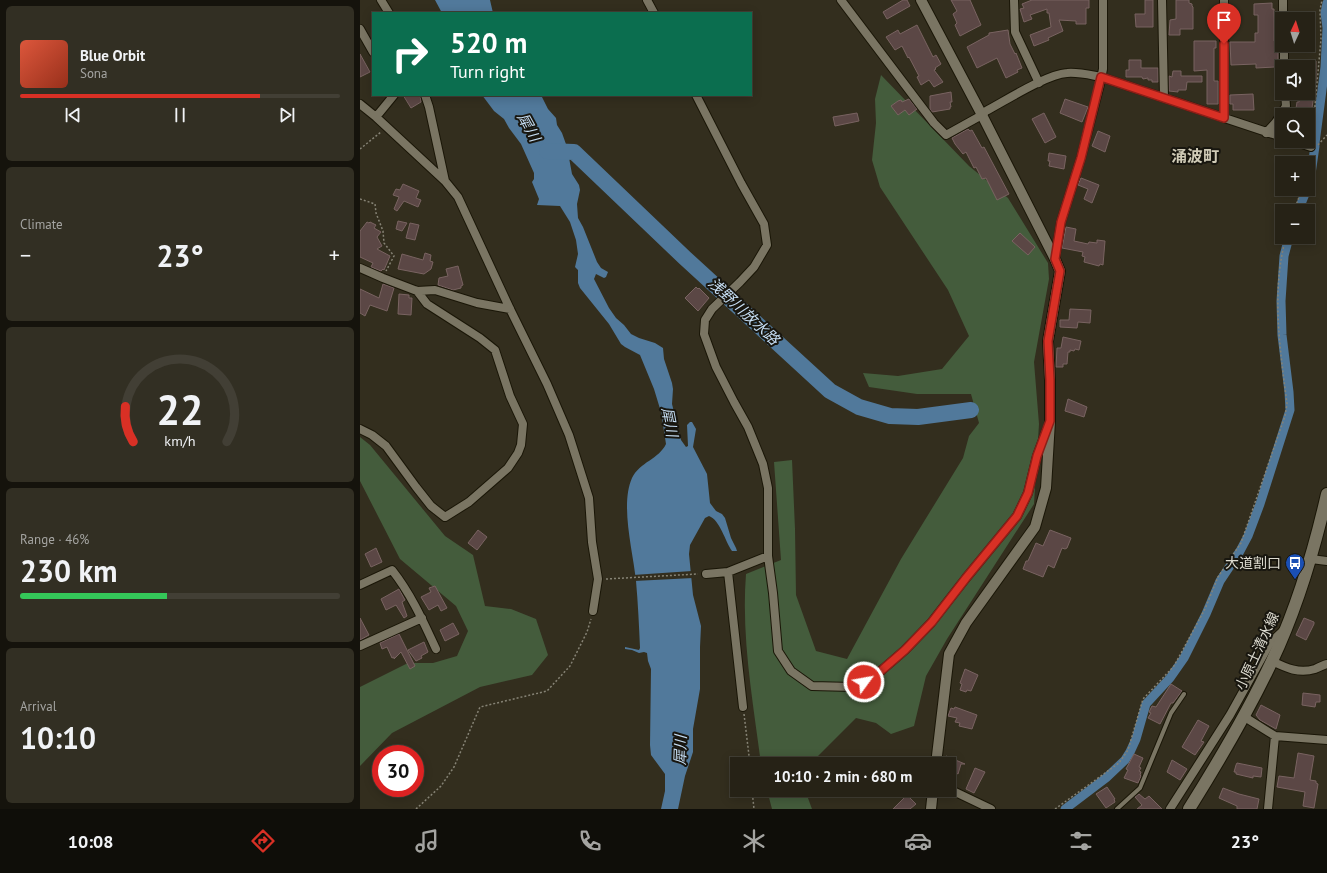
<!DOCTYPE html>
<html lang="en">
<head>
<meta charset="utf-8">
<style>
	body { margin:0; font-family:"PT Sans","Noto Sans JP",sans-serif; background:#322f23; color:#f1f3f6; height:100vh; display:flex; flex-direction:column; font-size:15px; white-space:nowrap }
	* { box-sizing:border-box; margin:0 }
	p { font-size:13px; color:#a4a4a1 }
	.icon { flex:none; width:22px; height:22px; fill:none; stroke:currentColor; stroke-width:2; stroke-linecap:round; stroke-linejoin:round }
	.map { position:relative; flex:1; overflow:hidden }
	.sheet { display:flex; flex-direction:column; gap:6px; padding:6px; background:#15130c; width:360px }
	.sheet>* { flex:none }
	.hud { position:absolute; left:12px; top:12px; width:380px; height:84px; border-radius:0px; box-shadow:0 2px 10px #0003,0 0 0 1px #423f35; background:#0b6e4f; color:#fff; overflow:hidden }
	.needle { width:26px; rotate:4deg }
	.controls { position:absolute; left:915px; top:12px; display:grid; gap:8px }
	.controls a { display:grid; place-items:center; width:40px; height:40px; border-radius:0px; background:#262216; box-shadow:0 2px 10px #0003,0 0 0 1px #423f35; font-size:20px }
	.speed { position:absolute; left:12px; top:745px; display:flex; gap:8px; font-size:20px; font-weight:700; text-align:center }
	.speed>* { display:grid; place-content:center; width:52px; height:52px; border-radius:50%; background:#262216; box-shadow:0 2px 10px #0003,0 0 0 1px #423f35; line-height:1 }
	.speed .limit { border:6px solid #d22; background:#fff; color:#111 }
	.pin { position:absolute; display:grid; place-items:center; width:34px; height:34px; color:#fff; margin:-41px -17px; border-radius:50% 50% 50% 0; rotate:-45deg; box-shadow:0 0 4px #0007 }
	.pin .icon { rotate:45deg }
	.me { position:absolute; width:44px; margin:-22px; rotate:58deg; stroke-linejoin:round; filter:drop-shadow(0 0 3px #0008) }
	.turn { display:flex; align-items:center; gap:14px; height:84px; padding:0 12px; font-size:18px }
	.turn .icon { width:52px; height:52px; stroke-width:2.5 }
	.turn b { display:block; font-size:28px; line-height:34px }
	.big { font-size:30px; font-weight:600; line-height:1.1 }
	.sheet .tile { flex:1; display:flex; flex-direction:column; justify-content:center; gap:6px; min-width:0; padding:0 14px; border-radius:6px; background:#322f23 }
	.sheet .dial { align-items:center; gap:0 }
	.dial svg { height:104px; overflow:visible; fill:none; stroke:#423f35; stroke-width:7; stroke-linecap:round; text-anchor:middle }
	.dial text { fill:#f1f3f6; stroke:none }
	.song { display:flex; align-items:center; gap:12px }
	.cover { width:48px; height:48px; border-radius:6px; background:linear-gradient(135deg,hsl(10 70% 55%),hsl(10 70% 35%)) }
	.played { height:4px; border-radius:2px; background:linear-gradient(90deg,#d93025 75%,#423f35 75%) }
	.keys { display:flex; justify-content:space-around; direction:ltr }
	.heat { display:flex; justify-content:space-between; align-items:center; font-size:22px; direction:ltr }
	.charge { height:6px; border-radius:3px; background:linear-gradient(90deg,#34c759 46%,#423f35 0) }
	.trip { position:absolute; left:370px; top:757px; width:226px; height:40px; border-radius:0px; background:#262216; box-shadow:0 2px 10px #0003,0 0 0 1px #423f35; font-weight:600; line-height:40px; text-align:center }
	.menu { display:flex; height:64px; justify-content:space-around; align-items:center; background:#0f0e09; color:#a4a4a1 }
	.menu .icon { width:28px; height:28px }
	.menu .active { color:#d93025 }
	.menu b { font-size:18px; color:#f1f3f6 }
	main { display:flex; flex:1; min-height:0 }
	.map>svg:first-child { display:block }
</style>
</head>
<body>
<main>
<section class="sheet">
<div class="tile">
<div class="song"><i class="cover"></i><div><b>Blue Orbit</b><p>Sona</p></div></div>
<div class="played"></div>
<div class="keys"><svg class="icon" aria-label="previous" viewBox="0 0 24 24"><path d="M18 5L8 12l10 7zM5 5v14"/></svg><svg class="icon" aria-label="pause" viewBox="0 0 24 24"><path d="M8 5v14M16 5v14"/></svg><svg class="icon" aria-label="next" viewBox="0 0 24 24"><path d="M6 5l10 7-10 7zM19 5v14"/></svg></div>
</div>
<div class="tile"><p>Climate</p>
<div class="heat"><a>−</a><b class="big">23°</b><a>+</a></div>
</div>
<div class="tile dial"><svg viewBox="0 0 100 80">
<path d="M14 69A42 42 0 1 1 86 69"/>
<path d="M14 69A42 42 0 0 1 8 42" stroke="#d93025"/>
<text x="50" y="56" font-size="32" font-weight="700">22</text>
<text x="50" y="72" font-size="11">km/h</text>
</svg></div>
<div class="tile"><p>Range · 46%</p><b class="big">230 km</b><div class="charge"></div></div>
<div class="tile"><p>Arrival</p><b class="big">10:10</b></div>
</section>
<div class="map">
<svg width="967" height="809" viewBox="0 0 967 809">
	<rect width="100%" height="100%" fill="#332e1e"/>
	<path fill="#445c3c" d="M521,75L609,166L648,198L688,263L689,279L674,362L679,424L674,504L587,639L566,676L554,726L531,734L516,723L496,718L450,764H401C393,701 381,637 386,574L421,560L414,462L432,460L435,529L436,595L456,651L487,659L541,559L603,458L609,436L619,423L611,394H557L509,387L503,373L538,376L582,369L609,336L588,290L520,187L512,160L516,123L515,99Z
		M0,437L10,445L85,536L113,555L125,606L151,609L176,619L188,655L172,675L120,687L32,733L0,766V687L48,663H73L97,656L108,631L96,606L40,559L0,481Z
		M407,790H445L452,809H412Z"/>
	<path fill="#51799b" d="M75,0H130L133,13H82Z
		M122,95H181L188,109L196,118L197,125L202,133L207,147L212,174L219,185L220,190L217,204L218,218L223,227L237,262L241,268L248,272L246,277L244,278L236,274L234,279L249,308L256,318L264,325L271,334L279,338L295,343L303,348L304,359L312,383L313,389L312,404L321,440L326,447L328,446L327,425L330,422H332L336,429L333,447L347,474L350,503L356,511L362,514L365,518L371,538L376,548L377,551H372C365,541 360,520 349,516L345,518L330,545L329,554L333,595L341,626L340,647V689L333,729V752L325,776L318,809H301L305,791V774L291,755L290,745L291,669L288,661L287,653L284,652L279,653L272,650L265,649V647L279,650L280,648C279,626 278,603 276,581C273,551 260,505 272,478C280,462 299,459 306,444L301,412L294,389L280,355L265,347L261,344L249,324L220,288L218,283V270L215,267L218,254L216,240L210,222L200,206L177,205L179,199L172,182L174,179V173L161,144L149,128L144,119L134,111Z"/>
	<path fill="#332e1e" d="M332,571L333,578L274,581L273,575Z"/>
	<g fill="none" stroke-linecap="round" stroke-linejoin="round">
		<path stroke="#51799b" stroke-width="9" d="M955,143L965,67L967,28L965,13L967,3
			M948,187L951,174L955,146
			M938,211L947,189
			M705,809L746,778L765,760L770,752L776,739L786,704L810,678L824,658L846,614L860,581L880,551L888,536L900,504L930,410L929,392L922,335L921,301L924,256L929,237"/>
		<path stroke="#51799b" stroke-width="16" d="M187,151L214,152L325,258L470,391L499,407L530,416L558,417L611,410"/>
	</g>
	<path fill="#5b4745" stroke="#796361" d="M543,0H547L550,6L527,19L523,12Z
		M591,0H610L621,25L600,36L595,25L597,23L593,14L597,11Z
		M672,0H729V8H726V24H716V21L699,20L703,31L688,38L689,40L674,46L670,35L691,27L689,13H687V9L670,15L672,19L664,22L660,9L664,8L662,4Z
		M785,0H793V27H776L775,14H785Z
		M816,0H829V3L832,4V6L833,7V29H820V35H809L810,20L816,19Z
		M912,3V9H914V41H918V61H915V67L896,68V64L871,65L870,42H895V33H898V15H894V4Z
		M557,25L573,57L576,55L581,64L575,68L576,69L574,70L583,82L574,87L569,80L561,85L557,77L559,76L549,57L548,58L542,46L535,50L526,37L538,30L540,34Z
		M648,30L650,44L655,54L656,53L662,68L657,70L658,72L646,78L637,58L617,68L607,47L629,35V33Z
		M834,41H856V48H854V81H858V104H847V70L834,71Z
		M0,54L10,72L0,77Z
		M769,60H781V68H798V82H792V80H788V78L783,79L782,77H766V70H769Z
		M930,60L956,61V80L951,115H935L937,102H939L940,93H948V67H931Z
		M813,71H821V76H842V82H827L826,90H818V92L809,91V76L812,77Z
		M591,92L592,102H590L591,107H590V109L572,112L570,109V96Z
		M893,94L894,110H873V104H870V95Z
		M43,95H60L61,102L51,108Z
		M549,99L557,109L549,115L545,110L538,115L531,106L538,101L541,100L542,102Z
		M705,99L728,107L722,122L700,113Z
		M497,113L499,121L475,126L473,117Z
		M684,113L696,137L685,143L672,119Z
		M608,129L610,131L612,130L622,148L624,147L649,194L637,200L626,178L622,179L616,167L614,168L606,152L603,154L595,144L592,138Z
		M738,131L750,136L745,152L732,146Z
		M689,153L706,156L704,169L689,166L690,161H688Z
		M721,178L739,185L732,203L724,199L728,189L718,185Z
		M43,184L59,191L56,198L61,200L58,207L44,201L37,211L34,209L39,197L33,195L36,189L40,190Z
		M38,221L47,223L42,231L36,229Z
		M7,222L9,223L10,222L16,225L14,228L21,232L17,237L22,246L17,249L30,256L24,270L23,269L21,271L11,267L13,263L0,257V231Z
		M50,223L59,225L55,240L46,238Z
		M706,227L716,229L714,241L728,244L729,242L737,243V240L745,241L743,265L740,264L739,266L724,262L725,257L722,256L723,252L702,248Z
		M660,233L675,247L668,255L652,241Z
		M65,253L71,255L70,261L73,262L71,269L64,274L38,269L42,254L63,260Z
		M98,266L103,285L101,286V288L93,290L78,285L79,278L88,276L86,269Z
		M23,284L34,288L27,311L10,305L5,316L0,313V289L19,298Z
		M336,287L338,289L339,288L349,298L338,311L325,298Z
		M39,294L49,295V298H52L51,315L38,314Z
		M710,309L731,310L730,323L718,322L717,328L700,327V320H709Z
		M703,337L721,341L719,350L715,349L714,351L710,350V352H708L707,364H703V367H696L697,348H701Z
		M708,399L727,407L724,417L705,411Z
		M118,530L127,537L117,550L108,543Z
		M690,530L711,538L707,548L705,549L702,548L694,568L688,565L683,577L663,569L666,561H668L676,543L683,546Z
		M16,548L22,562L11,567L5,554Z
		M75,586L87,608L81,611L78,605L69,610L61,597L71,592L69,588Z
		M39,589L45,600L42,602L47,616L44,618L36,605L26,610L21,599Z
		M0,618L9,635L0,640Z
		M944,618L954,622V624L946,640L936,635Z
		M93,623L99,634L85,641L80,630Z
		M39,634L55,666L50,669L41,652L34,659V657L32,658L27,647L22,649L20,643Z
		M64,642L68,652L61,656L62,658L56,661L48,650Z
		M605,669L618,675L611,691L607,690L606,692L600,690L602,684L600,683Z
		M811,684L822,691L813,703H811L800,724L788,718L791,713L789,712L792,706L796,707Z
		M943,693L960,695V702H956L955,707L942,705Z
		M901,705L920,715L916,729L900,720L896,715Z
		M595,707L617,715L612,729L599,726L600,723L595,722L597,718L588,716L591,708L594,709Z
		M838,720L849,726L841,741L844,742L835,755L822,747Z
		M938,753L954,756L950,780L956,781V783L958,784L954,808L943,806L945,792L917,787L919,776L934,778Z
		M774,754L783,758L779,767L781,768L779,771L781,772L780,775L781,776L778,783L764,778L768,770L766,769Z
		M586,756L605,764H601L598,774L589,769V764H583Z
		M812,760L827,769L820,780L807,772Z
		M877,763L902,768L901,777L893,776V778L876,774V772H874L876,765Z
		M615,768L625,772L614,793L606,789Z
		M747,787L755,799H754L755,802L746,808L736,794Z
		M863,788L879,794L899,799L897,809H877V806L859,798Z
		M779,794L785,799L789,796L802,809H777L782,805L775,797Z
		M547,795L556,804L550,809H533Z"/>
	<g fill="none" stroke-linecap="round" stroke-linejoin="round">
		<defs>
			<path id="service" d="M757,809L780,788L811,713L824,694"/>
			<path id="minor" d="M21,0L29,13
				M287,0L294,13
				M481,0L558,102L574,123L586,135L622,115L626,111C645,101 687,74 707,73C719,72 730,75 741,77L922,137
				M654,0L655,32L679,83
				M802,0L804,98
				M864,0V118
				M923,0V19
				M0,29L13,52
				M924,45V67
				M65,95L69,107L85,181L98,197L150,309L187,384L209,435L229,498L232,542L238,579L233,611
				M336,95L381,183L404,224L407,245L394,267L380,282L352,309L345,320L344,334L356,367L374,402L388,427L403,464L408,488V556L413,593L418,651L431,671L452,686L493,687L515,676L545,650L571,623L606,578L657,516L668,493L677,456L687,429
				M0,104L16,117L34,95
				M16,117L85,181
				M906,133L916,122L926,106L925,93
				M933,141L951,147
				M695,259L701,222L721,158L740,84L743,69V0
				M0,268L23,278L57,291L75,290L117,303L150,309
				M0,429L12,435L26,446L56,487L71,506L85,517L109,502L148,468L158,453L161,445L163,424L150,396L135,350L120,338L67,304L57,291
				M951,559L967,561
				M368,572L383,707
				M346,574L368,572L408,556
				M0,585L32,570C51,594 63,621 76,649
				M0,646L62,618
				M912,661C926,668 939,674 955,669C959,667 963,665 967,664
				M883,716L915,736L967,740
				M589,789L631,809
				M810,809L870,715L910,643L925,629
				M908,809L915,736"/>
			<path id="tertiary" d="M561,0L622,115L695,259L700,271L688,341L690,380V421L686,488L675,527L606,623L589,654L576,764
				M571,809L573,790"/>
			<path id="secondary" d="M829,809C859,761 888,712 912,661C937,608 954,551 967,494"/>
		</defs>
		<use href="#service" stroke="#1a1607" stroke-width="6"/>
		<use href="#minor" stroke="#1a1607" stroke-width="10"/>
		<use href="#tertiary" stroke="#1a1607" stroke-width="12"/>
		<use href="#secondary" stroke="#1a1607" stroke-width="14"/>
		<path stroke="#868375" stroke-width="1.5" stroke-dasharray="2 2" stroke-linecap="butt" d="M952,139L961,39L960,10L962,0
			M958,145L967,135
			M0,149L21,132
			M948,169L950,155
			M0,199L15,204L16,213L23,231L24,243L34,256L26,271
			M934,211L942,189
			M246,579L338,574
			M384,714L390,764
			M392,790L394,809
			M56,809L81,786L94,767L120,707L187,691L210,666L227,632L231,619
			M695,809L759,763L768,750L783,699L814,666L845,609L858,577L881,543L925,416L927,404C920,348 911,292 926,237"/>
		<use href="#service" stroke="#7a7563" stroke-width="4"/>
		<use href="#minor" stroke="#7a7563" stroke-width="8"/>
		<use href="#tertiary" stroke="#7a7563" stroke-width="10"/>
		<use href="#secondary" stroke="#7a7563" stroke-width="12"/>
	</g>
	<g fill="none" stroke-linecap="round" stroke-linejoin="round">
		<defs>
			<path id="route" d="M504,682L515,676L545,650L572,622L606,578L657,516L668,493L677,456L690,421V380L688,341L700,271L695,259L701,222L721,158L741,77L864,118V44"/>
		</defs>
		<use href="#route" stroke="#8d1f18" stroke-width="10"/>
		<use href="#route" stroke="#d93025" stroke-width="7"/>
	</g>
	<defs>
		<symbol id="bus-pin" viewBox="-11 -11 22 30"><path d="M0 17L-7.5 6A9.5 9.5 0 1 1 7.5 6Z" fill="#1a4fb4" stroke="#18160f"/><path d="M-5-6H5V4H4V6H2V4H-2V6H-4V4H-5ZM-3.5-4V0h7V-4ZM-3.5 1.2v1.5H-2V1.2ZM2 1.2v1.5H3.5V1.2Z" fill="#fff"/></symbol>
	</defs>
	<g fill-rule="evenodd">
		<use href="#bus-pin" x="924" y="552" width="22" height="30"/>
	</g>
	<g text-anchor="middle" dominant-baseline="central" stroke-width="4" stroke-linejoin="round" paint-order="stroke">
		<g font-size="14" fill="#dddbd0" stroke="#18160f" text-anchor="end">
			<text x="921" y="563">大道割口</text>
		</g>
		<g font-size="14" fill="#dddbd0" stroke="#18160f">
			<text transform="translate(897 651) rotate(-65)">小原土清水線</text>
		</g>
		<g font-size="15" font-style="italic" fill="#c5ddf3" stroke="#18160f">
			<text transform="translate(169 127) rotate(61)">犀川</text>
			<text transform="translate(384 311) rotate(43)">浅野川放水路</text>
			<text transform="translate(310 422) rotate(79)">犀川</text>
			<text transform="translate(320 750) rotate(-88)">犀川</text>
		</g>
		<g font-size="16" font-weight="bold" fill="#d0cbb7" stroke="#18160f">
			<text x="835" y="156">涌波町</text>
		</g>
	</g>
</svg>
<div class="controls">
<a><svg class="needle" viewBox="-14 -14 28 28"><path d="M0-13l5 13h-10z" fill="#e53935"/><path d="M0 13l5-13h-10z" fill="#a4a4a1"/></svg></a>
<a><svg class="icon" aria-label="sound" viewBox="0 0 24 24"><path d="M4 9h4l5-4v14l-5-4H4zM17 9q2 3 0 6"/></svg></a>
<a><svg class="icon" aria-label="search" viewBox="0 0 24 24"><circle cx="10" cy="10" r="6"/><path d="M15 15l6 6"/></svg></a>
<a>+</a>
<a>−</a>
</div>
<div class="speed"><div class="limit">30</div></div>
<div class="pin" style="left:864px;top:44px;background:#d93025"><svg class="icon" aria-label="arrive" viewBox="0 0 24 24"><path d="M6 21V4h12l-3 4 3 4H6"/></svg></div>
<svg class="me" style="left:504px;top:682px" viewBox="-20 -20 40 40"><circle r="17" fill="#d93025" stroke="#fff" stroke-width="3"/><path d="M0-11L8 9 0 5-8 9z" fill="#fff"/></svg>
<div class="trip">10:10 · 2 min · 680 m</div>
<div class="hud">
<div class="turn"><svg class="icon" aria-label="right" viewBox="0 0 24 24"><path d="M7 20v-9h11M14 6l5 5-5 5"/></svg><div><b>520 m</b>Turn right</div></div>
</div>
</div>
</main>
<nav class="menu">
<b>10:08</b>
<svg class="icon active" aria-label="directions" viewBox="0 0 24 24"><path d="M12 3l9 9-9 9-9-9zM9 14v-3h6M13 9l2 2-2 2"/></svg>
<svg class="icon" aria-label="music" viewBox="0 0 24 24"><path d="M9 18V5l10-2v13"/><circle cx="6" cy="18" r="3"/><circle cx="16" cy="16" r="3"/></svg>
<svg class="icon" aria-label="phone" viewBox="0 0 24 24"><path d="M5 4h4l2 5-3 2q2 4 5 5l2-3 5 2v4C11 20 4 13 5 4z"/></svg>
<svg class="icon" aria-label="climate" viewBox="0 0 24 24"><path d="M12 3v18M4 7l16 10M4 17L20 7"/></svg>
<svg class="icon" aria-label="car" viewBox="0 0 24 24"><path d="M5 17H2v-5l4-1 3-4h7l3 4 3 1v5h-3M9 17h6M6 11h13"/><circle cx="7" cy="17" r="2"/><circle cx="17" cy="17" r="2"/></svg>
<svg class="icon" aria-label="filters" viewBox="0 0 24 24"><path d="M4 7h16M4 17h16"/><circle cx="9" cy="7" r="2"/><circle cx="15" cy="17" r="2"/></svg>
<b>23°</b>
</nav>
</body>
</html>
